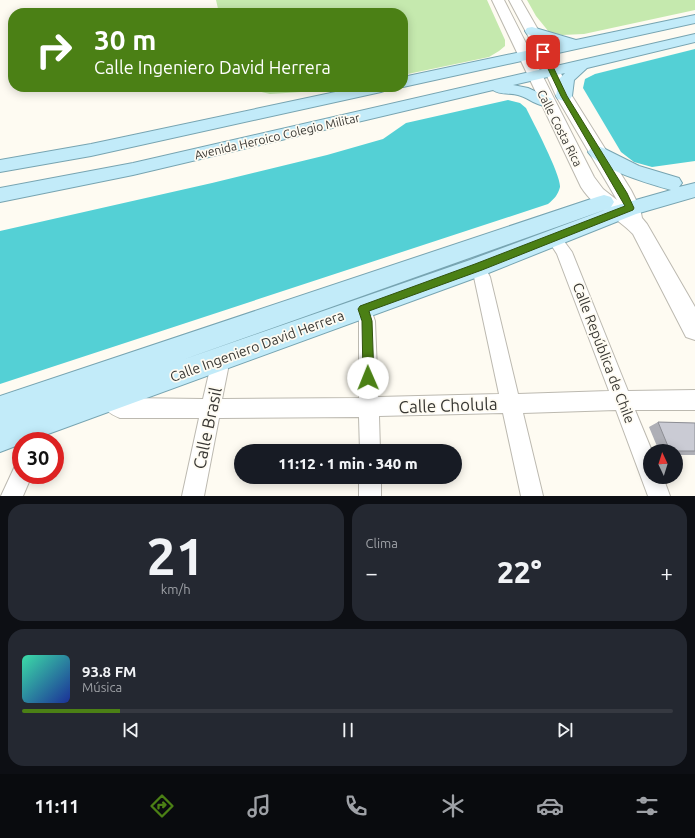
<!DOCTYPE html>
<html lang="es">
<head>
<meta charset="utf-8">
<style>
	body { margin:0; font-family:Ubuntu,sans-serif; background:#242831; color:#f1f3f6; height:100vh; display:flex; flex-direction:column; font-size:15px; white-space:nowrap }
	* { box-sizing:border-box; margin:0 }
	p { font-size:13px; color:#9ea1a6 }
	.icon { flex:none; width:22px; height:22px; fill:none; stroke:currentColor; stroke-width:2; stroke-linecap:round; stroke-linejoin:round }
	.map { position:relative; height:496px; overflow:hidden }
	.sheet { display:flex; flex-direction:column; gap:8px; padding:8px; background:#0d0f14; flex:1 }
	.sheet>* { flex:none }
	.banner { position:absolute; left:8px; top:8px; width:400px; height:84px; border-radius:16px; box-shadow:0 2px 10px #0003; background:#4b8015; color:#fff; overflow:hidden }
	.needle { width:26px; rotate:356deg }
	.tools { position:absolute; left:643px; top:444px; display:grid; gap:8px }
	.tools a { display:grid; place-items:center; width:40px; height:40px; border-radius:50%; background:#171b24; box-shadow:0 2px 10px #0003; font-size:20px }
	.speed { position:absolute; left:12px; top:432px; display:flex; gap:8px; font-size:20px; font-weight:700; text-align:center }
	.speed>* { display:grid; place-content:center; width:52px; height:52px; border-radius:50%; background:#171b24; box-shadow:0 2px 10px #0003; line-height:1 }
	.speed .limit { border:6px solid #d22; background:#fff; color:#111 }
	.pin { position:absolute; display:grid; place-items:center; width:34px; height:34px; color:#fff; margin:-17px; border-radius:8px; box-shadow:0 2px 6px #0006 }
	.me { position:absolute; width:44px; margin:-22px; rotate:359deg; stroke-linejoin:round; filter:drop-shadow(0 0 3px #0008) }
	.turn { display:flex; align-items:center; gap:14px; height:84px; padding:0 20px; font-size:18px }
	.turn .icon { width:52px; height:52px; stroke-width:2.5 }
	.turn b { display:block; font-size:28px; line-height:34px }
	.big { font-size:30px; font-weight:800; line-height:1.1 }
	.sheet .card { flex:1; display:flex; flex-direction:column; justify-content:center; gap:6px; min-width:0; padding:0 14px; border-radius:16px; background:#242831 }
	.sheet .dial { align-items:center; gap:0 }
	.dial b { font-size:52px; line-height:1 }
	.song { display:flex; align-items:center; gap:12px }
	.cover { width:48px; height:48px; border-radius:6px; background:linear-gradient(135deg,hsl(160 70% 55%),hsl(230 70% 35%)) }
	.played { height:4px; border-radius:2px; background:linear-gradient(90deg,#4b8015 15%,#363941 15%) }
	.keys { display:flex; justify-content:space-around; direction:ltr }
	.heat { display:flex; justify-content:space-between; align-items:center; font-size:22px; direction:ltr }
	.sheet .tiles { flex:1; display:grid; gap:8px; grid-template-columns:1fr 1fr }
	.card:last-child { grid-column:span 2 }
	.trip { position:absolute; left:234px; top:444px; width:228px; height:40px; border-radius:20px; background:#171b24; box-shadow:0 2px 10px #0003; font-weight:800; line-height:40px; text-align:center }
	.dock { display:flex; height:64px; justify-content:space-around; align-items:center; background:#090b0e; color:#9ea1a6 }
	.dock .icon { width:28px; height:28px }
	.dock .selected { color:#4b8015 }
	.dock b { font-size:18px; color:#f1f3f6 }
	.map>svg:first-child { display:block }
</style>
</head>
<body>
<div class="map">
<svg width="695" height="496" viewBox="0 0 695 496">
	<rect width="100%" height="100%" fill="#fefbf2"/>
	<path fill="#c5e9ae" d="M216,0H487L505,40V46L499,51L489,57L403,75V13H219Z
		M527,0H695V10L584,34L562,35L549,32L536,16Z
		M241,87H345L332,90L270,94Z"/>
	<path fill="#54d0d5" d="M695,49V161L652,167L634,162L621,152L583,88L585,79L595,74Z
		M508,100L520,103L526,108C533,122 561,175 560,187C558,195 554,199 548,204L0,384V231L212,183L327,155L383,139L406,123Z"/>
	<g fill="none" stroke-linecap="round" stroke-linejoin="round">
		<defs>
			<path id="street" d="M553,231L558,233L572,252L628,391L695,390V410H635L652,451H650V477H663L670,496H648L616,410L523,413L543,496H521L503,413L379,416L380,451H360L359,417L219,418L204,496H182L199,418H120C110,414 102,409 98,399L101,392L108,389L123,398L203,399L210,369L209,361L212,355L218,352L224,355L228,369L222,399L359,398V321L355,309L357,304L363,302L369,304L375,321L378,397L499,394L474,277L470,267L473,263L478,261L483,263L490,277L518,394L609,391L557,254L546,237L548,233Z
				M40,413L47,416L50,423L46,441H26L33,416Z
				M21,464V475H32L23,496H1L14,468Z
				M359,477H381V496H359Z"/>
			<path id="secondary" d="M492,0H504L594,177L603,189L617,200L556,96L534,47L509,0H521L548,47L572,96L631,190L640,208L642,218L647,224L695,307V340L686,337L633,234C617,217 594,208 581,187Z"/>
			<path id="primary" d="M695,15V23L403,87V77L559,44L527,34L525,31L527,28L532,27L576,40Z
				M695,34V42L587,68L574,80L572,96L570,99L564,101L558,99L556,96L559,79L565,73L513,85L528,88L552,99L554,102L552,105C539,109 530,98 518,95C510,93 500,95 493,90L133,175L0,202V188L133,163Z
				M359,87H389L387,90L381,92L91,156L0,172V160L91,144Z
				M597,146L603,148L639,166L679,178L682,183L679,187L695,183V197L636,214L486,274L29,441H21V444L0,452V396L597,197L604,195L611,197L614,202L611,207L671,190C650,184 600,170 588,152L591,148ZM610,208L470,260L182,360Z"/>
		</defs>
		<use href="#street" stroke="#bcb9b0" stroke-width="2"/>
		<use href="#secondary" stroke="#bcb9b0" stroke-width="2"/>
		<use href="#primary" stroke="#77a4b1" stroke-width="2"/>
		<use href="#street" fill="#fff" fill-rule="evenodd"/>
		<use href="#secondary" fill="#fff" fill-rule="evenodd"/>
		<use href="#primary" fill="#c2ebf9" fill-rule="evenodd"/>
	</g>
	<path fill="#aeafb6" d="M658,422L695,423V455H676V451H659L649,427Z"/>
	<path fill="#cacbd4" stroke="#8d8e94" d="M658,422L695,423V451H670Z"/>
	<path fill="#4b8015" stroke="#31530e" d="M543,50L546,52L567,96L627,193L634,208L633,210L482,270L369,311L372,321L374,378L372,382L368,384L364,382L363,378L362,321L358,309L360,306L475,264L625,206L561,96L540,52Z"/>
	<g text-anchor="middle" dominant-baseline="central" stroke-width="3.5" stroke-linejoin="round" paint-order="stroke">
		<g font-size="12" fill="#393834" stroke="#fefbf2">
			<text transform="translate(560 128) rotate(63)">Calle Costa Rica</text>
			<text transform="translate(277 136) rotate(-13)">Avenida Heroico Colegio Militar</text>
		</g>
		<g font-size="14" fill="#393834" stroke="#fefbf2">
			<text transform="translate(257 346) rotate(-20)">Calle Ingeniero David Herrera</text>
			<text transform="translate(604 353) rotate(69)">Calle República de Chile</text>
		</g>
		<g font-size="17" fill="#393834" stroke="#fefbf2">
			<text transform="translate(448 405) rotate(-2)">Calle Cholula</text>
			<text transform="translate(207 428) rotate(-78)">Calle Brasil</text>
		</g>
	</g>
</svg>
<div class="tools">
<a><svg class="needle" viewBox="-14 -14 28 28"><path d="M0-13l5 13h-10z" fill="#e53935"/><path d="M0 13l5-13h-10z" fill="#9ea1a6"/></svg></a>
</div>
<div class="speed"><div class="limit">30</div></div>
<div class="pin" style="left:543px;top:52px;background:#d93025"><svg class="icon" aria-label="arrive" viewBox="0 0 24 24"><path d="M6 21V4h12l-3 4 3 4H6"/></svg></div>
<svg class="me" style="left:368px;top:378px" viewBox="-20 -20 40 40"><circle r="19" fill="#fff"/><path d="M0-13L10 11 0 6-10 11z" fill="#4b8015"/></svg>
<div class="trip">11:12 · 1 min · 340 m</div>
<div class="banner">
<div class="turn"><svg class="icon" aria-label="right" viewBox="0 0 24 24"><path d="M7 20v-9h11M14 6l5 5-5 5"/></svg><div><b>30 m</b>Calle Ingeniero David Herrera</div></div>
</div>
</div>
<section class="sheet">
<div class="tiles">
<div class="card dial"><b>21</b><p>km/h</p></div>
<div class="card"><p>Clima</p>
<div class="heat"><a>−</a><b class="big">22°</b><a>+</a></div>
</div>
<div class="card">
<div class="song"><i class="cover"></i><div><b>93.8 FM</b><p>Música</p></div></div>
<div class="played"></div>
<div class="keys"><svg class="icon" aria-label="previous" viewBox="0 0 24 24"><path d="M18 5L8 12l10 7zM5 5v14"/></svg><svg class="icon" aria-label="pause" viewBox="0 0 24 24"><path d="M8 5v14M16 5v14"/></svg><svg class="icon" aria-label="next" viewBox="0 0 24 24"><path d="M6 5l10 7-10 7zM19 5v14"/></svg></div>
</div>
</div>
</section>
<nav class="dock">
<b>11:11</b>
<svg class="icon selected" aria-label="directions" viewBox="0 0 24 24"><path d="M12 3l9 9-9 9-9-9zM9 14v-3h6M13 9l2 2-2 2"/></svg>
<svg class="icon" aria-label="music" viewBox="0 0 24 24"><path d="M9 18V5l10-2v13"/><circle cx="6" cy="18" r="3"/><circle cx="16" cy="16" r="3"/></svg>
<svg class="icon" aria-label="phone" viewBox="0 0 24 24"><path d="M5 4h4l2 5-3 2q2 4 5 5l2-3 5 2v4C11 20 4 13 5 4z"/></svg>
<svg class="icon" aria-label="climate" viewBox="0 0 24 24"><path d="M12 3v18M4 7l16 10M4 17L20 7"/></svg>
<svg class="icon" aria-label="car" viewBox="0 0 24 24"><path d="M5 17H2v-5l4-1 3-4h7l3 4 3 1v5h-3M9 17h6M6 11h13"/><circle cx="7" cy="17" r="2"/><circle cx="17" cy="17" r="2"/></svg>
<svg class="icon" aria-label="filters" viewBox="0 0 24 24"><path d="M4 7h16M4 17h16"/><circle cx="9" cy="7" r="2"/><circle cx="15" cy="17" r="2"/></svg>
</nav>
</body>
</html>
